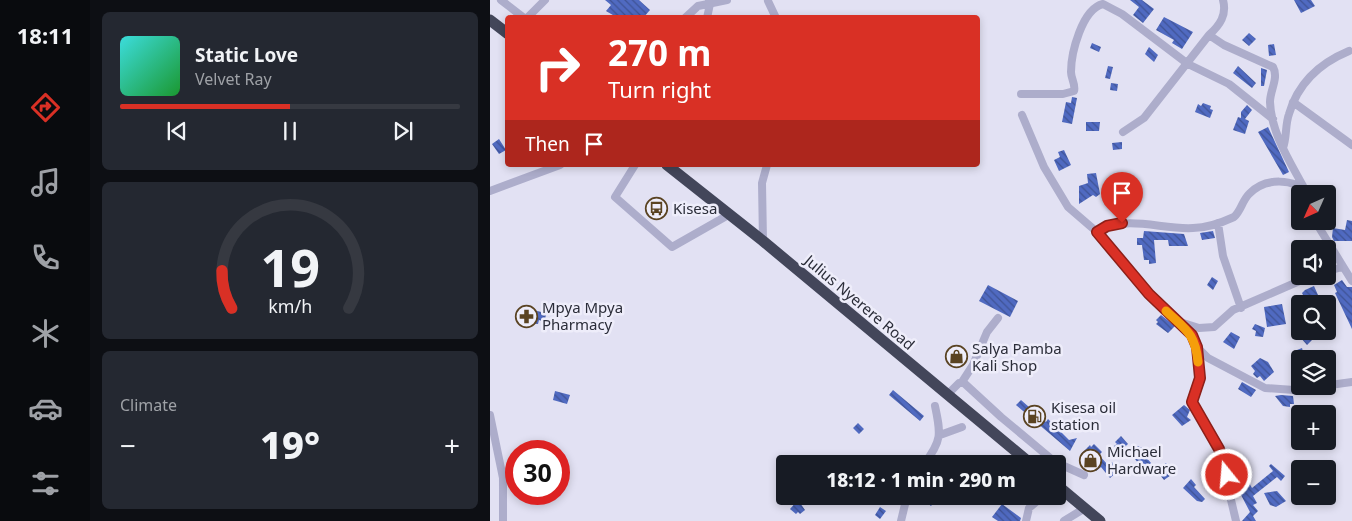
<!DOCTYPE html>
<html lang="en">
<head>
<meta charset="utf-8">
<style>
	body { margin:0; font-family:"Noto Sans",sans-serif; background:#242831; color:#f1f3f6; height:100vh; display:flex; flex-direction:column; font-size:19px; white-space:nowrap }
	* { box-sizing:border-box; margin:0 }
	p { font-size:16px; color:#9ea1a6 }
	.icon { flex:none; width:28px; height:28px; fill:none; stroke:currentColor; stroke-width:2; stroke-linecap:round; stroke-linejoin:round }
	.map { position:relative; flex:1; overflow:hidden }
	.panel { display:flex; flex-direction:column; gap:12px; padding:12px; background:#0d0f14; width:400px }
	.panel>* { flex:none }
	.top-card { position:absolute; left:15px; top:15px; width:475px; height:152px; border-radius:5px; box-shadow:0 2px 8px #0003; background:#d93025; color:#fff; overflow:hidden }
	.needle { width:32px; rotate:225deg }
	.controls { position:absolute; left:801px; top:185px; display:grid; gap:10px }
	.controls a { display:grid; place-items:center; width:45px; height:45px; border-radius:5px; background:#171b24; box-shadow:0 2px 8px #0003; font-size:25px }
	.speed { position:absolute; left:15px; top:440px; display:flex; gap:10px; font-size:25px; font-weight:700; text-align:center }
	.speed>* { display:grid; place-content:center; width:65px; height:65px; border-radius:50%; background:#171b24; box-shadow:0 2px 8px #0003; line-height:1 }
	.speed .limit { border:8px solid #d22; background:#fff; color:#111 }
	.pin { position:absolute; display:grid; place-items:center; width:42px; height:42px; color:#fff; margin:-51px -21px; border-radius:50% 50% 50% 0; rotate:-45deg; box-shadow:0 0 5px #0007 }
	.pin .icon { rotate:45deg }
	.me { position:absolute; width:55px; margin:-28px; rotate:343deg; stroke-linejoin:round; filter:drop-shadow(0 0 4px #0008) }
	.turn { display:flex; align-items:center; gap:18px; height:105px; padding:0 20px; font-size:22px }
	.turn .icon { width:65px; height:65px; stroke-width:2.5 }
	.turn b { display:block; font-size:35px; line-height:42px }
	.then { display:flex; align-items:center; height:48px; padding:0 20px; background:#0003; gap:10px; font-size:19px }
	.big { font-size:38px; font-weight:800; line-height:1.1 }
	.panel .widget { flex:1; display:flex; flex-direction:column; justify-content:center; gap:8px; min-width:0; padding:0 18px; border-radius:8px; background:#242831 }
	.panel .dial { align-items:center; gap:0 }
	.dial svg { height:130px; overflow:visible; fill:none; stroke:#363941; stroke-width:7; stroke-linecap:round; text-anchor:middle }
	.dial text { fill:#f1f3f6; stroke:none }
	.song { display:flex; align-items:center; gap:15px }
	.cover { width:60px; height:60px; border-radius:8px; background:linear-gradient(135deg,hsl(180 70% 55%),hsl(130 70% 35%)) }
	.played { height:5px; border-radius:2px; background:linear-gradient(90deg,#d93025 50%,#363941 50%) }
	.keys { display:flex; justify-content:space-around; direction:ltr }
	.heat { display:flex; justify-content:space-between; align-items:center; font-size:28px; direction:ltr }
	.trip { position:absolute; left:286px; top:455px; width:290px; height:50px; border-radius:5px; background:#171b24; box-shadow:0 2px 8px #0003; font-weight:800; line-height:50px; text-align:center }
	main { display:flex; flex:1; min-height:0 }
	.menu { display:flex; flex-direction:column; width:90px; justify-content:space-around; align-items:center; background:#090b0e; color:#9ea1a6 }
	.menu .icon { width:35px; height:35px }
	.menu .active { color:#d93025 }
	.menu b { font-size:22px; color:#f1f3f6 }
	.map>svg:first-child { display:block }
</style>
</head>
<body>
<main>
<nav class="menu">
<b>18:11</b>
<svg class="icon active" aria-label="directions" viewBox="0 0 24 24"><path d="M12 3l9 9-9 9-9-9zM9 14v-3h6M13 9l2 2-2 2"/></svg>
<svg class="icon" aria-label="music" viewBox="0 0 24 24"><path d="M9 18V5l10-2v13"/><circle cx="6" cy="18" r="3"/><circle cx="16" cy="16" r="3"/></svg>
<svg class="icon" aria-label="phone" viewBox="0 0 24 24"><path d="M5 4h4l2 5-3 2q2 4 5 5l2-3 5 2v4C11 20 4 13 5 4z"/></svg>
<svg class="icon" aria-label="climate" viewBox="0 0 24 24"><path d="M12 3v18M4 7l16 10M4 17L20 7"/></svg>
<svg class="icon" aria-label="car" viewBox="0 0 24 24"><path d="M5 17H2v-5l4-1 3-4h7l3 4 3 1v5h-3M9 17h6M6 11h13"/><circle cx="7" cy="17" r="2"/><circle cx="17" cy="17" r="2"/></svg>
<svg class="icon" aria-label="filters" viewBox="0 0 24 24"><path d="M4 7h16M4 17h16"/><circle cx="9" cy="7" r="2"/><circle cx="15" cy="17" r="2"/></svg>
</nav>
<section class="panel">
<div class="widget">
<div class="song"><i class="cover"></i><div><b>Static Love</b><p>Velvet Ray</p></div></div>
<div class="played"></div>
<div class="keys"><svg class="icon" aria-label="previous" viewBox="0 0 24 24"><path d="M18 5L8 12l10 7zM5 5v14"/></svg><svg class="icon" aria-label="pause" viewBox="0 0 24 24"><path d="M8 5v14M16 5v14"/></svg><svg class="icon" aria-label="next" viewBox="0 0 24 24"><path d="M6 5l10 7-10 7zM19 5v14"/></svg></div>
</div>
<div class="widget dial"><svg viewBox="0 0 100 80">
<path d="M14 69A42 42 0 1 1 86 69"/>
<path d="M14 69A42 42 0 0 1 8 46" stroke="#d93025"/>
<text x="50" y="56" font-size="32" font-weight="700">19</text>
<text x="50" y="72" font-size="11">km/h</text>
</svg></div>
<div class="widget"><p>Climate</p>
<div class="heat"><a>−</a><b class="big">19°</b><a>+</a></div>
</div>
</section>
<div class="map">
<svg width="862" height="521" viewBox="0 0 862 521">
	<defs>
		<pattern id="building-back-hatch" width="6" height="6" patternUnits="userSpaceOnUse" patternTransform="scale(1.25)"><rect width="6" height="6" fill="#506ac1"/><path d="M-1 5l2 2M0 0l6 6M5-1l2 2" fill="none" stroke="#3f5395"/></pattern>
	</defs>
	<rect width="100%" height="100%" fill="#e2e1f3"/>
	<path fill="url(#building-back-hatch)" d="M115,0H149L160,10L153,18H128L116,11L121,5Z
		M640,0H652L664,9L653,23L643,15L649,7Z
		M804,0H821L825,6L811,13Z
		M674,17L703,32L692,49L682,43L684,40L666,30Z
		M759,33L766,39L759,46L752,40Z
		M602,43L611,47L609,52L600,48Z
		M784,44L786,55L779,56L778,45Z
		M659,47L668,55L664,62L655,54Z
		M618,66L623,67L620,79L615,78Z
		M748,66L766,83L762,88L743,73Z
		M771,68L777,70L774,86H771Z
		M621,83L628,84L627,91L620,90Z
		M582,97L587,98L582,124L572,122L576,102L581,103Z
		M713,103L721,106L720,109L723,110L720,118L705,112L708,104L711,106Z
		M757,105L762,110L755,119L759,121L755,134L743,130L748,117L751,118V112Z
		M596,122H610L609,131H596Z
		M778,127L799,172L793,175L768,132Z
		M9,139L16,150L9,154L2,144Z
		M632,142V149L623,150L622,143Z
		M574,150L581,165L569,171L564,160L570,157L568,152Z
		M606,173L610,194L606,197L603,195L589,204V186L598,183L597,174Z
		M857,220L862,221V241H844L842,237L843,228L855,230Z
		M654,231L694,234L698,246H679L678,240H664L666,263L659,264V260H654L652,245H647V238H653Z
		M723,231L725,238L712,240L710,233Z
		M722,277L728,281L723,290L717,285Z
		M852,280L857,287H862V329L845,293L847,292L844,285Z
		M498,285L528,301L520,317L489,301Z
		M824,286L828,295L825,297L828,304H805L815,299L812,293L815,290Z
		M792,304L796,324L777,327L774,307Z
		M38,309L56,313L55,322L49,320L48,324L38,323L39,319H36Z
		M671,315L685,326L678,333L666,324L668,322L666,320Z
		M765,324L775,328L773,337L765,336L766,331L762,329Z
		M816,331H831L817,345L810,337Z
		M741,332L750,337L744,349L733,342Z
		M812,348L815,359H809L807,350Z
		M840,357L844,375L838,377V358Z
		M770,358L778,362L784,372L774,381L770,376L767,378L763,374L765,371L761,366Z
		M810,372V382L804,383L802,374Z
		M752,382L766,390L761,397L748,389Z
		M403,390L434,416L430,421L399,395Z
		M65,391L80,395L77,404L63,400Z
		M791,395L803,396L804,404H800V407L793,406L785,396Z
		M531,400L556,422L558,419L579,440L587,438L580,451L526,405Z
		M694,405L700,410L697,417L701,420L692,426L682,415Z
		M368,423L374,429L369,434L363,428Z
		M631,436L638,444L629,452L624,446L627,444L625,442Z
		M604,444L612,452L609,455L617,464L622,462L627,472L620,478L611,467L606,471L591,454L600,445L601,447Z
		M648,446L651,448L652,447L659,454L656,457L661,463L654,469L640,454Z
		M676,463L684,473L674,480L666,470Z
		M724,464L729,474L726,473L722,478L717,473Z
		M781,464L795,476L791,481L787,477L763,496L767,503L763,505L768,511L763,516L766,521H752L760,512L741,476L747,473L752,481H758L762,488L783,471L779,466Z
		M701,479L706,485L704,487L715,499L712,502L707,501L693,488Z
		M787,491L796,501L786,507L780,505L774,493Z
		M428,496H442L446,500L441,506Z
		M308,500L315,510L310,514L308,512L306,514L300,509Z
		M512,504L531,518L530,521H508L502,517Z
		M390,507L396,511L390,519L385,515Z"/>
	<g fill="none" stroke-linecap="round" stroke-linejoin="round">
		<path stroke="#adadcb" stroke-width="8" d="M11,0L34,18
			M278,1L286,18
			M37,18L55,0
			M195,18L208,6L237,0
			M217,18L220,4L219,0
			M719,35C730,25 737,15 733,0
			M531,94H573L584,91C586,85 581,79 581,72C581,53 592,9 613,4L632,14L698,64L739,84L783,119
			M803,102L862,145
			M532,115L554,167L578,207L607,232L659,294L699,331L707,347L718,358L775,388L804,390L862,382
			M633,132L654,118L719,35L734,45L783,67C789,78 780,90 780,102C781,132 799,160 813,186
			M793,148C797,137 795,125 799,114C808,83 830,63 859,51
			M145,165L125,197L182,247L240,214
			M0,191L70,165
			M825,221L862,281
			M728,223L733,256L751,308
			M607,232C636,214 671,230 703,228C716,228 731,223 744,217C751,211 752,201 759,194C775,177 804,178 820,194
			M273,241L272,183L277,165
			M838,271L852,267
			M690,322L709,328L724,327L743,310L821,276
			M707,347L710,378L702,401L729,449L746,521
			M472,382L483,365L497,332L508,318
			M458,394L469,383H474L511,417L565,462L594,475
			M0,415L13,478V521
			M450,435L472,427
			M434,464C452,441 451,434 445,406
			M411,521L417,496
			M536,521L539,508L553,496
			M574,521L595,508"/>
		<path stroke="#43465a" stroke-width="11" d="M0,20L18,34
			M177,165L273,241L541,464
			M568,486L610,521"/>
	</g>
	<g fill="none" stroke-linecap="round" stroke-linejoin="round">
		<defs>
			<path id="route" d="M632,223L617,226L607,232L659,294L702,335L707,347L710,378L702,402L729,449L737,475"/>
		</defs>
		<use href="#route" stroke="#8d1f18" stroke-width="12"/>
		<use href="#route" stroke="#d93025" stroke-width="9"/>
		<path stroke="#f59e0b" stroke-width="9" d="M676,311C696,330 705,333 708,362"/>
	</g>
	<defs>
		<symbol id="bus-ring" viewBox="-11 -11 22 22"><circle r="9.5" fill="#eeedfa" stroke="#5a4322" stroke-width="1.5"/><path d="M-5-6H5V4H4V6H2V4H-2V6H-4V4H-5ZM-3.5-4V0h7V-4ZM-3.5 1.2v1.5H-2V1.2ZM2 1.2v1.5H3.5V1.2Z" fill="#5a4322"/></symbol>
		<symbol id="pharmacy-ring" viewBox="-11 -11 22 22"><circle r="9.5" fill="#eeedfa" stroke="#5a4322" stroke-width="1.5"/><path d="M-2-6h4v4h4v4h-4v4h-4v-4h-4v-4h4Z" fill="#5a4322"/></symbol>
		<symbol id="shop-ring" viewBox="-11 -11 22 22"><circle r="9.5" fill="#eeedfa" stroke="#5a4322" stroke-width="1.5"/><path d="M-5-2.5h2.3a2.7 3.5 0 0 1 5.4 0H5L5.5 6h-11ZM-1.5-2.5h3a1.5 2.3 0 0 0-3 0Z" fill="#5a4322"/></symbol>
		<symbol id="fuel-ring" viewBox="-11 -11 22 22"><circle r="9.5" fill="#eeedfa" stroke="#5a4322" stroke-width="1.5"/><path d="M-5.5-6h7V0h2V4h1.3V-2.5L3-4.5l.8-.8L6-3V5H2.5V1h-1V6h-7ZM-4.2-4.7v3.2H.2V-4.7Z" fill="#5a4322"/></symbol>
	</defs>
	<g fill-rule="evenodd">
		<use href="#bus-ring" x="154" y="196" width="25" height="25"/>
		<use href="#pharmacy-ring" x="24" y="304" width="25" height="25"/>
		<use href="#shop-ring" x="454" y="344" width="25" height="25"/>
		<use href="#fuel-ring" x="532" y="404" width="25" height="25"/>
		<use href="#shop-ring" x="588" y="448" width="25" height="25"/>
	</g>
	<g text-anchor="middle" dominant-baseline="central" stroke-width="5" stroke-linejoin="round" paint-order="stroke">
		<g font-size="15" fill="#2b2d39" stroke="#eeedfa" text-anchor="start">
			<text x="183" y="208">Kisesa</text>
			<text x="52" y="307">Mpya Mpya<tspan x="52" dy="17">Pharmacy</tspan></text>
			<text x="482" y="348">Salya Pamba<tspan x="482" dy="17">Kali Shop</tspan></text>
			<text x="561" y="407">Kisesa oil<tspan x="561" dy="17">station</tspan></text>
			<text x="617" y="451">Michael<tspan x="617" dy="17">Hardware</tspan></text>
		</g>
		<g font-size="15" fill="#2b2d39" stroke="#eeedfa">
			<text transform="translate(370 302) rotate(40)">Julius Nyerere Road</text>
		</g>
	</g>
</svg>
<div class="controls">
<a><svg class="needle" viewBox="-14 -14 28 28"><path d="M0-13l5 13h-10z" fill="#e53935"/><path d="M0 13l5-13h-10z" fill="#9ea1a6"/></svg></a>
<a><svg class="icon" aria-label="sound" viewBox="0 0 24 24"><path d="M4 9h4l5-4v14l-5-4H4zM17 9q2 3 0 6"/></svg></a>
<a><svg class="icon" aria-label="search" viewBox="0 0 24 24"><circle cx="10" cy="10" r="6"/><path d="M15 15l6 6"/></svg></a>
<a><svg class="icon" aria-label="layers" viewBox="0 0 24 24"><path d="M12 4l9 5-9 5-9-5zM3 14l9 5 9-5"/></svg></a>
<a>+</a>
<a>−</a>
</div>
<div class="speed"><div class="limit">30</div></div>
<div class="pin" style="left:632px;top:223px;background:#d93025"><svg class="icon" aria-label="arrive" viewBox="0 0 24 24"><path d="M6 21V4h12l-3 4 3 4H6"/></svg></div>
<svg class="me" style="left:737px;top:475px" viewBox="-20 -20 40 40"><circle r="17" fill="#d93025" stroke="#fff" stroke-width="3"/><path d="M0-11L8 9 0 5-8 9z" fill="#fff"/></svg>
<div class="trip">18:12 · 1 min · 290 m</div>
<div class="top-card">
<div class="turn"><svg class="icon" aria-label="right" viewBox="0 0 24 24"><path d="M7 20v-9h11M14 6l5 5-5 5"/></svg><div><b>270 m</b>Turn right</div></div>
<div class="then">Then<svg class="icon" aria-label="arrive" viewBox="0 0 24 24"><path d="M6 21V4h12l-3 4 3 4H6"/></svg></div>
</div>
</div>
</main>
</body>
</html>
